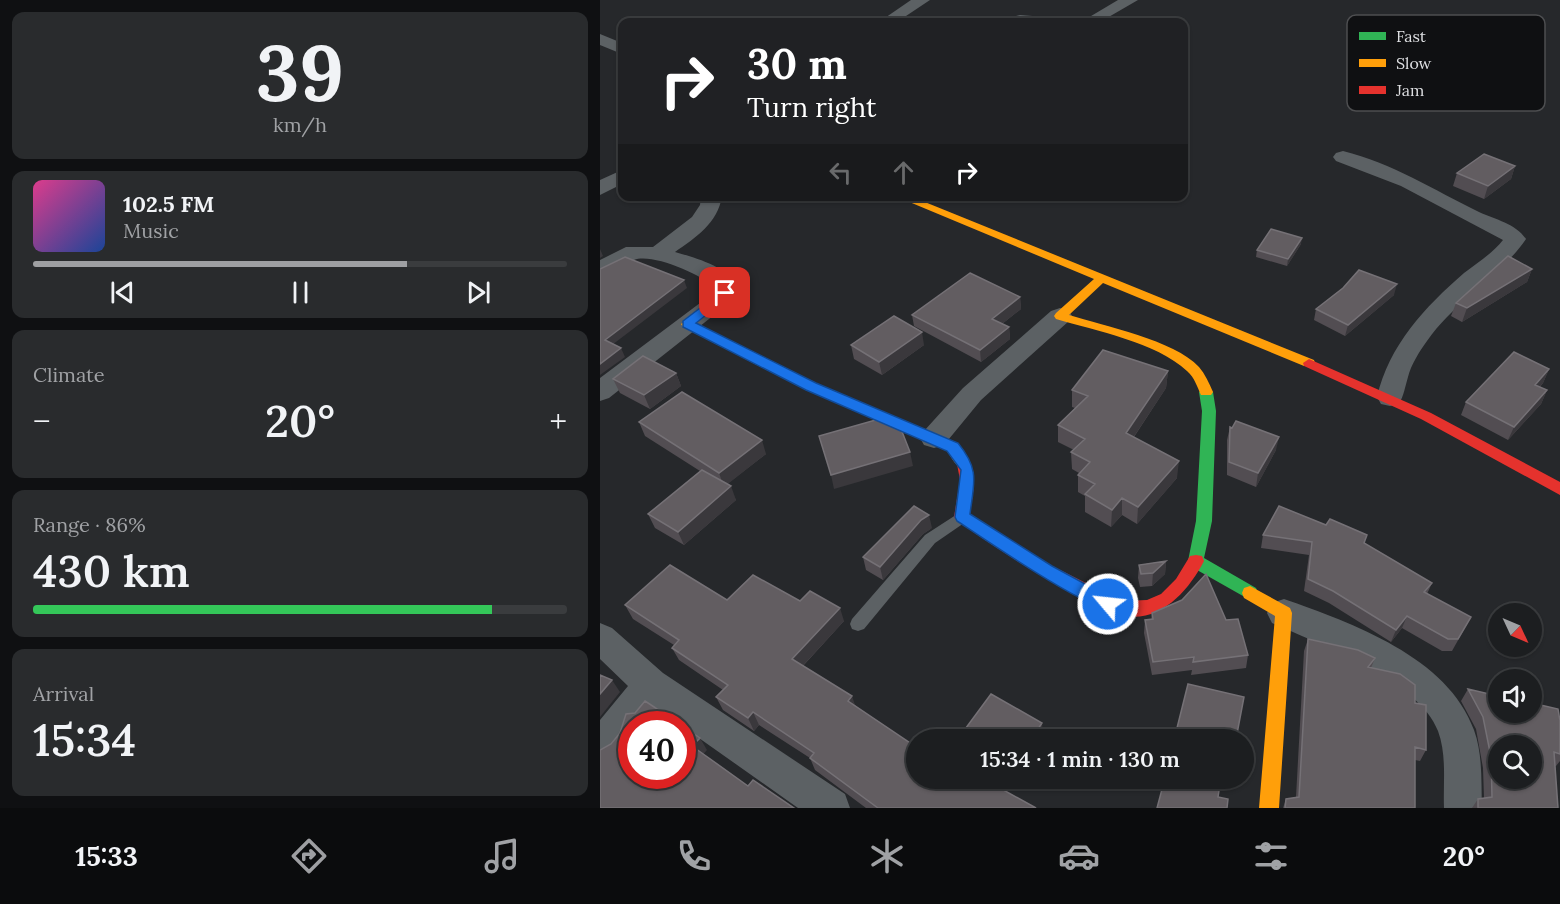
<!DOCTYPE html>
<html lang="en">
<head>
<meta charset="utf-8">
<style>
	body { margin:0; font-family:Lora,serif; background:#292b2d; color:#f1f3f6; height:100vh; display:flex; flex-direction:column; font-size:22px; white-space:nowrap }
	* { box-sizing:border-box; margin:0 }
	p { font-size:20px; color:#a0a2a5 }
	.icon { flex:none; width:33px; height:33px; fill:none; stroke:currentColor; stroke-width:2; stroke-linecap:round; stroke-linejoin:round }
	.map { position:relative; flex:1; overflow:hidden }
	.details { display:flex; flex-direction:column; gap:12px; padding:12px; background:#0f1012; width:600px }
	.details>* { flex:none }
	.banner { position:absolute; left:18px; top:18px; width:570px; height:183px; border-radius:12px; box-shadow:0 2px 4px #0004,0 0 0 2px #3a3c3e; background:#202124; color:#fff; overflow:hidden }
	.needle { width:39px; rotate:134deg }
	.buttons { position:absolute; left:888px; top:603px; display:grid; gap:12px }
	.buttons a { display:grid; place-items:center; width:54px; height:54px; border-radius:50%; background:#1c1e20; box-shadow:0 2px 4px #0004,0 0 0 2px #3a3c3e; font-size:30px }
	.speed { position:absolute; left:18px; top:711px; display:flex; gap:12px; font-size:30px; font-weight:700; text-align:center }
	.speed>* { display:grid; place-content:center; width:78px; height:78px; border-radius:50%; background:#1c1e20; box-shadow:0 2px 4px #0004,0 0 0 2px #3a3c3e; line-height:1 }
	.speed .limit { border:9px solid #d22; background:#fff; color:#111 }
	.pin { position:absolute; display:grid; place-items:center; width:51px; height:51px; color:#fff; margin:-26px; border-radius:12px; box-shadow:0 3px 9px #0006 }
	.me { position:absolute; width:66px; margin:-33px; rotate:298deg; stroke-linejoin:round; filter:drop-shadow(0 0 4px #0008) }
	.turn { display:flex; align-items:center; gap:21px; height:126px; padding:0 30px; font-size:27px }
	.turn .icon { width:78px; height:78px; stroke-width:2.5 }
	.turn b { display:block; font-size:42px; line-height:51px }
	.lanes { display:flex; align-items:center; height:57px; padding:0 30px; background:#0003; justify-content:center; gap:30px; direction:ltr }
	.lanes .off { opacity:.35 }
	.big { font-size:45px; font-weight:600; line-height:1.1 }
	.details .card { flex:1; display:flex; flex-direction:column; justify-content:center; gap:9px; min-width:0; padding:0 21px; border-radius:12px; background:#292b2d }
	.details .dial { align-items:center; gap:0 }
	.dial b { font-size:78px; line-height:1 }
	.song { display:flex; align-items:center; gap:18px }
	.cover { width:72px; height:72px; border-radius:9px; background:linear-gradient(135deg,hsl(330 70% 55%),hsl(220 70% 35%)) }
	.played { height:6px; border-radius:3px; background:linear-gradient(90deg,#9e9fa2 70%,#3a3c3e 70%) }
	.keys { display:flex; justify-content:space-around; direction:ltr }
	.heat { display:flex; justify-content:space-between; align-items:center; font-size:33px; direction:ltr }
	.charge { height:9px; border-radius:4px; background:linear-gradient(90deg,#34c759 86%,#3a3c3e 0) }
	.trip { position:absolute; left:306px; top:729px; width:348px; height:60px; border-radius:30px; background:#1c1e20; box-shadow:0 2px 4px #0004,0 0 0 2px #3a3c3e; font-weight:600; line-height:60px; text-align:center }
	.dock { display:flex; height:96px; justify-content:space-around; align-items:center; background:#0b0c0d; color:#a0a2a5 }
	.dock .icon { width:42px; height:42px }
	.dock .on { color:#9e9fa2 }
	.dock b { font-size:27px; color:#f1f3f6 }
	main { display:flex; flex:1; min-height:0 }
	.map>svg:first-child { display:block }
</style>
</head>
<body>
<main>
<section class="details">
<div class="card dial"><b>39</b><p>km/h</p></div>
<div class="card">
<div class="song"><i class="cover"></i><div><b>102.5 FM</b><p>Music</p></div></div>
<div class="played"></div>
<div class="keys"><svg class="icon" aria-label="previous" viewBox="0 0 24 24"><path d="M18 5L8 12l10 7zM5 5v14"/></svg><svg class="icon" aria-label="pause" viewBox="0 0 24 24"><path d="M8 5v14M16 5v14"/></svg><svg class="icon" aria-label="next" viewBox="0 0 24 24"><path d="M6 5l10 7-10 7zM19 5v14"/></svg></div>
</div>
<div class="card"><p>Climate</p>
<div class="heat"><a>−</a><b class="big">20°</b><a>+</a></div>
</div>
<div class="card"><p>Range · 86%</p><b class="big">430 km</b><div class="charge"></div></div>
<div class="card"><p>Arrival</p><b class="big">15:34</b></div>
</section>
<div class="map">
<svg width="960" height="808" viewBox="0 0 960 808">
	<rect width="100%" height="100%" fill="#26282b"/>
	<g fill="none" stroke-linecap="round" stroke-linejoin="round">
		<path fill="#5c6164" fill-rule="evenodd" d="M362,511L367,513L370,517L367,521L335,543L264,629L258,631L252,629L250,624L252,619L325,535Z"/>
		<path fill="#5c6164" fill-rule="evenodd" d="M311,0H330L297,22H279Z
			M518,0H538L500,22H481Z
			M420,15L445,17L453,22H402L404,19Z
			M0,34L22,43V54L0,45Z
			M743,151C792,163 834,190 879,212C896,220 915,223 926,239C900,277 855,301 827,341C819,352 811,365 808,377C805,387 804,395 799,404L790,406L781,404L777,397C789,345 825,307 864,273C877,263 893,253 903,240L801,186L736,161L733,157L736,153Z
			M22,170V184L0,195V180Z
			M101,196H122C118,223 95,238 75,252C96,258 125,266 138,285L137,293L128,304L9,398L0,401V378L112,294L114,287C100,274 52,253 34,260C22,264 13,274 0,277V260L26,247H53L92,217L100,205Z
			M460,308L469,311L472,316L469,321L381,400L344,445L334,448L324,445L320,438L324,431L363,388L451,311Z
			M684,599C752,623 848,657 874,730C883,755 881,782 882,808H844C843,783 847,755 838,731C819,680 719,644 672,623L667,613L672,603Z
			M0,623L12,628L63,673L245,794L250,808H198L55,707L41,724H32C32,744 17,759 0,766V720L28,686L0,659Z"/>
		<path fill="#30b455" fill-rule="evenodd" d="M606,387L613,392L616,411L612,521L604,558L656,588L658,593L656,598L650,600L590,566L588,561L596,521L602,411L599,392Z"/>
		<path fill="#ff9f0a" fill-rule="evenodd" d="M295,196H310L714,360L715,363L714,366H704L503,283L469,315C504,326 574,340 599,367C605,374 609,383 613,392L611,395H601C597,387 595,378 587,371C556,342 496,331 456,319L454,316L456,313L494,279Z
			M87,320L216,384L357,443L371,464L369,468C357,471 353,459 347,451L206,390L83,327L81,324Z
			M650,586L690,608L692,613L679,808H659L675,616L644,598L642,593L644,588Z"/>
		<path fill="#e5322d" fill-rule="evenodd" d="M709,359L831,413L960,482V495L821,419L704,366L703,363Z
			M364,459L369,460C378,477 372,497 370,514L452,566L522,601L547,600L561,594L576,579L590,556L596,555L602,556L604,561C588,592 557,627 517,614C500,608 483,597 467,589C428,570 393,545 357,521L354,517L360,480L357,464L359,460Z"/>
	</g>
	<path fill="#524d52" d="M915,166L911,179L884,199L853,186L857,173Z
		M701,244L687,266L656,257L657,250Z
		M932,269L927,282L862,322L851,316L856,303Z
		M743,288L794,295L745,336L714,320L716,309Z
		M420,297L421,309L402,324L409,327L410,339L381,362L314,326L312,315Z
		M251,345H324L282,375L254,359Z
		M949,369L943,383L940,387L947,390L941,404L908,440L861,415L866,402Z
		M568,371L566,388L534,437L577,478L537,524L522,515L511,527L485,512V496L478,492V475L479,473L472,469L471,452L474,450L458,442V425L475,408L472,407V390Z
		M76,373L81,386L50,409L20,393L13,379Z
		M39,422L166,454L127,484L136,500L84,545L55,528L48,514L100,471L45,436Z
		M630,427L676,450L656,487L627,475V440Z
		M332,528L323,534L283,580L266,570L263,557Z
		M663,535L764,543L832,583L827,594L871,617L852,651H842L802,628L791,642L729,603L704,591L709,555L661,548Z
		M566,561L565,574L552,586L540,587L538,578L539,565Z
		M127,600L200,601L244,621L203,666L255,705L316,778H414L405,791L436,808H266L215,770L210,758L159,725L154,731L123,710L116,697L123,690L79,660L72,648L74,645L33,619L25,605Z
		M552,613L626,620L648,655L646,668L591,675L592,670L552,675L544,633L545,620H551Z
		M708,639L775,658L771,668L815,703L826,750L820,761L815,760V808H683L686,799L696,797L704,651Z
		M868,689L960,754V761L956,766H955L958,808H872L878,799L884,798L883,768L876,729L861,701Z"/>
	<path fill="#3a383c" d="M915,166L911,179L884,199L888,186Z
		M702,238L701,244L687,266L688,259Z
		M0,249L3,256L0,258Z
		M932,269L927,282L862,322L867,308Z
		M84,280L87,288L8,348L5,340Z
		M797,284L794,295L745,336L748,325Z
		M420,297L421,309L393,331L392,319Z
		M409,327L410,339L381,362L380,350Z
		M322,332L324,345L282,375L279,362Z
		M21,348L25,357L0,375V364Z
		M949,369L943,383L929,398L935,385Z
		M568,371L566,388L525,450L526,433Z
		M76,373L81,386L50,409L44,395Z
		M947,390L941,404L908,440L914,427Z
		M679,437L676,450L656,487L658,473Z
		M162,440L166,454L124,487L119,473Z
		M310,452L313,466L234,489L231,475Z
		M579,461L577,478L537,524L538,507Z
		M131,486L136,500L84,545L78,532Z
		M522,498V515L511,527L512,510Z
		M329,515L332,528L323,534L283,580L280,567L321,520Z
		M566,561L565,574L552,586L553,573Z
		M240,608L244,621L197,672L192,659Z
		M807,616L802,628L791,642L796,630Z
		M12,680L20,692L0,717V694Z
		M252,696L256,708L248,701Z
		M153,712L159,725L154,731L148,718Z
		M442,723L443,735L440,740H431Z
		M100,738L107,750L100,758L92,746Z
		M405,778H414L400,799L398,787Z"/>
	<path fill="#625d61" stroke="#757176" stroke-width="1.5" fill-rule="evenodd" d="M884,154L915,166L888,186L857,173Z
		M671,229L702,238L688,259L657,250Z
		M908,256L932,269L867,308L856,303Z
		M25,257L84,280L5,340L21,348L0,364V269Z
		M759,270L797,284L748,325L716,309L743,288Z
		M370,273L420,297L392,319L409,327L380,350L312,315Z
		M294,316L322,332L279,362L251,345Z
		M503,350L568,371L526,433L579,461L538,507L522,498L512,510L485,494L495,484L478,475L490,462L471,452L485,439L458,425L488,396L472,390Z
		M914,352L949,369L935,385L947,390L914,427L866,402Z
		M43,356L76,373L44,395L13,379Z
		M82,392L162,440L119,473L39,422Z
		M279,419L301,429L310,452L231,475L219,436Z
		M636,421L679,437L658,473L629,462L630,427L632,428Z
		M102,470L131,486L78,532L48,514Z
		M314,506L329,515L321,520L280,567L263,557Z
		M679,506L726,525L730,519L767,535L764,543L832,583L824,592L871,617L858,639H848L807,616L796,630L733,591L708,579L712,542L663,535Z
		M566,561L553,573L541,574L539,565Z
		M70,565L127,600L153,575L200,601L210,591L240,608L192,659L252,696L248,701L316,747V778H405L398,787L436,808H278L210,758L214,753L153,712L148,718L116,697L128,685L72,648L79,640L25,605Z
		M606,574L626,620L638,619L648,655L593,662L594,657L553,662L545,620L553,619L552,613L582,600Z
		M708,639L758,650L775,658L768,667L800,674L815,685V703L826,705V750L815,747V808H685L686,799L699,797Z
		M0,675L12,680L0,694Z
		M588,684L644,697L636,739L629,737V740H574Z
		M868,689L898,696V712H932V703L958,709L960,721V754L954,752L958,808H878V799L892,797L891,757L883,717ZM898,746H932V778H898Z
		M391,694L442,723L431,740H357Z
		M45,701L80,724H32V776H82V726L100,738L92,746L148,786L153,780L194,808H0V750L11,744L20,733L26,714L35,713Z
		M565,778H621L618,797L628,799L627,808H557Z"/>
	<path fill="#1a73e8" stroke="#114b97" stroke-width="1.5" d="M125,289L131,293L130,296L96,323L216,383L358,443C380,470 374,482 370,514L452,566L513,599L516,604L513,609C494,615 380,536 357,521L355,517L361,470L347,451L206,390L83,327V321Z"/>
	<rect x="747" y="15" width="198" height="96" rx="9" fill="#0f1012" stroke="#4d4e50" stroke-width="1.5"/>
	<rect x="759" y="32" width="27" height="8" fill="#30b455"/>
	<rect x="759" y="59" width="27" height="8" fill="#ff9f0a"/>
	<rect x="759" y="86" width="27" height="8" fill="#e5322d"/>
	<g font-size="16" fill="#dedfe2">
		<text x="796" y="42">Fast</text>
		<text x="796" y="69">Slow</text>
		<text x="796" y="96">Jam</text>
	</g>
</svg>
<div class="buttons">
<a><svg class="needle" viewBox="-14 -14 28 28"><path d="M0-13l5 13h-10z" fill="#e53935"/><path d="M0 13l5-13h-10z" fill="#a0a2a5"/></svg></a>
<a><svg class="icon" aria-label="sound" viewBox="0 0 24 24"><path d="M4 9h4l5-4v14l-5-4H4zM17 9q2 3 0 6"/></svg></a>
<a><svg class="icon" aria-label="search" viewBox="0 0 24 24"><circle cx="10" cy="10" r="6"/><path d="M15 15l6 6"/></svg></a>
</div>
<div class="speed"><div class="limit">40</div></div>
<div class="pin" style="left:125px;top:293px;background:#d93025"><svg class="icon" aria-label="arrive" viewBox="0 0 24 24"><path d="M6 21V4h12l-3 4 3 4H6"/></svg></div>
<svg class="me" style="left:508px;top:604px" viewBox="-20 -20 40 40"><circle r="17" fill="#1a73e8" stroke="#fff" stroke-width="3"/><path d="M0-11L8 9 0 5-8 9z" fill="#fff"/></svg>
<div class="trip">15:34 · 1 min · 130 m</div>
<div class="banner">
<div class="turn"><svg class="icon" aria-label="right" viewBox="0 0 24 24"><path d="M7 20v-9h11M14 6l5 5-5 5"/></svg><div><b>30 m</b>Turn right</div></div>
<div class="lanes"><svg class="icon off" aria-label="left" viewBox="0 0 24 24"><path d="M17 20v-9H6M10 6l-5 5 5 5"/></svg><svg class="icon off" aria-label="ahead" viewBox="0 0 24 24"><path d="M12 20V5M6 11l6-6 6 6"/></svg><svg class="icon" aria-label="right" viewBox="0 0 24 24"><path d="M7 20v-9h11M14 6l5 5-5 5"/></svg></div>
</div>
</div>
</main>
<nav class="dock">
<b>15:33</b>
<svg class="icon on" aria-label="directions" viewBox="0 0 24 24"><path d="M12 3l9 9-9 9-9-9zM9 14v-3h6M13 9l2 2-2 2"/></svg>
<svg class="icon" aria-label="music" viewBox="0 0 24 24"><path d="M9 18V5l10-2v13"/><circle cx="6" cy="18" r="3"/><circle cx="16" cy="16" r="3"/></svg>
<svg class="icon" aria-label="phone" viewBox="0 0 24 24"><path d="M5 4h4l2 5-3 2q2 4 5 5l2-3 5 2v4C11 20 4 13 5 4z"/></svg>
<svg class="icon" aria-label="climate" viewBox="0 0 24 24"><path d="M12 3v18M4 7l16 10M4 17L20 7"/></svg>
<svg class="icon" aria-label="car" viewBox="0 0 24 24"><path d="M5 17H2v-5l4-1 3-4h7l3 4 3 1v5h-3M9 17h6M6 11h13"/><circle cx="7" cy="17" r="2"/><circle cx="17" cy="17" r="2"/></svg>
<svg class="icon" aria-label="filters" viewBox="0 0 24 24"><path d="M4 7h16M4 17h16"/><circle cx="9" cy="7" r="2"/><circle cx="15" cy="17" r="2"/></svg>
<b>20°</b>
</nav>
</body>
</html>
